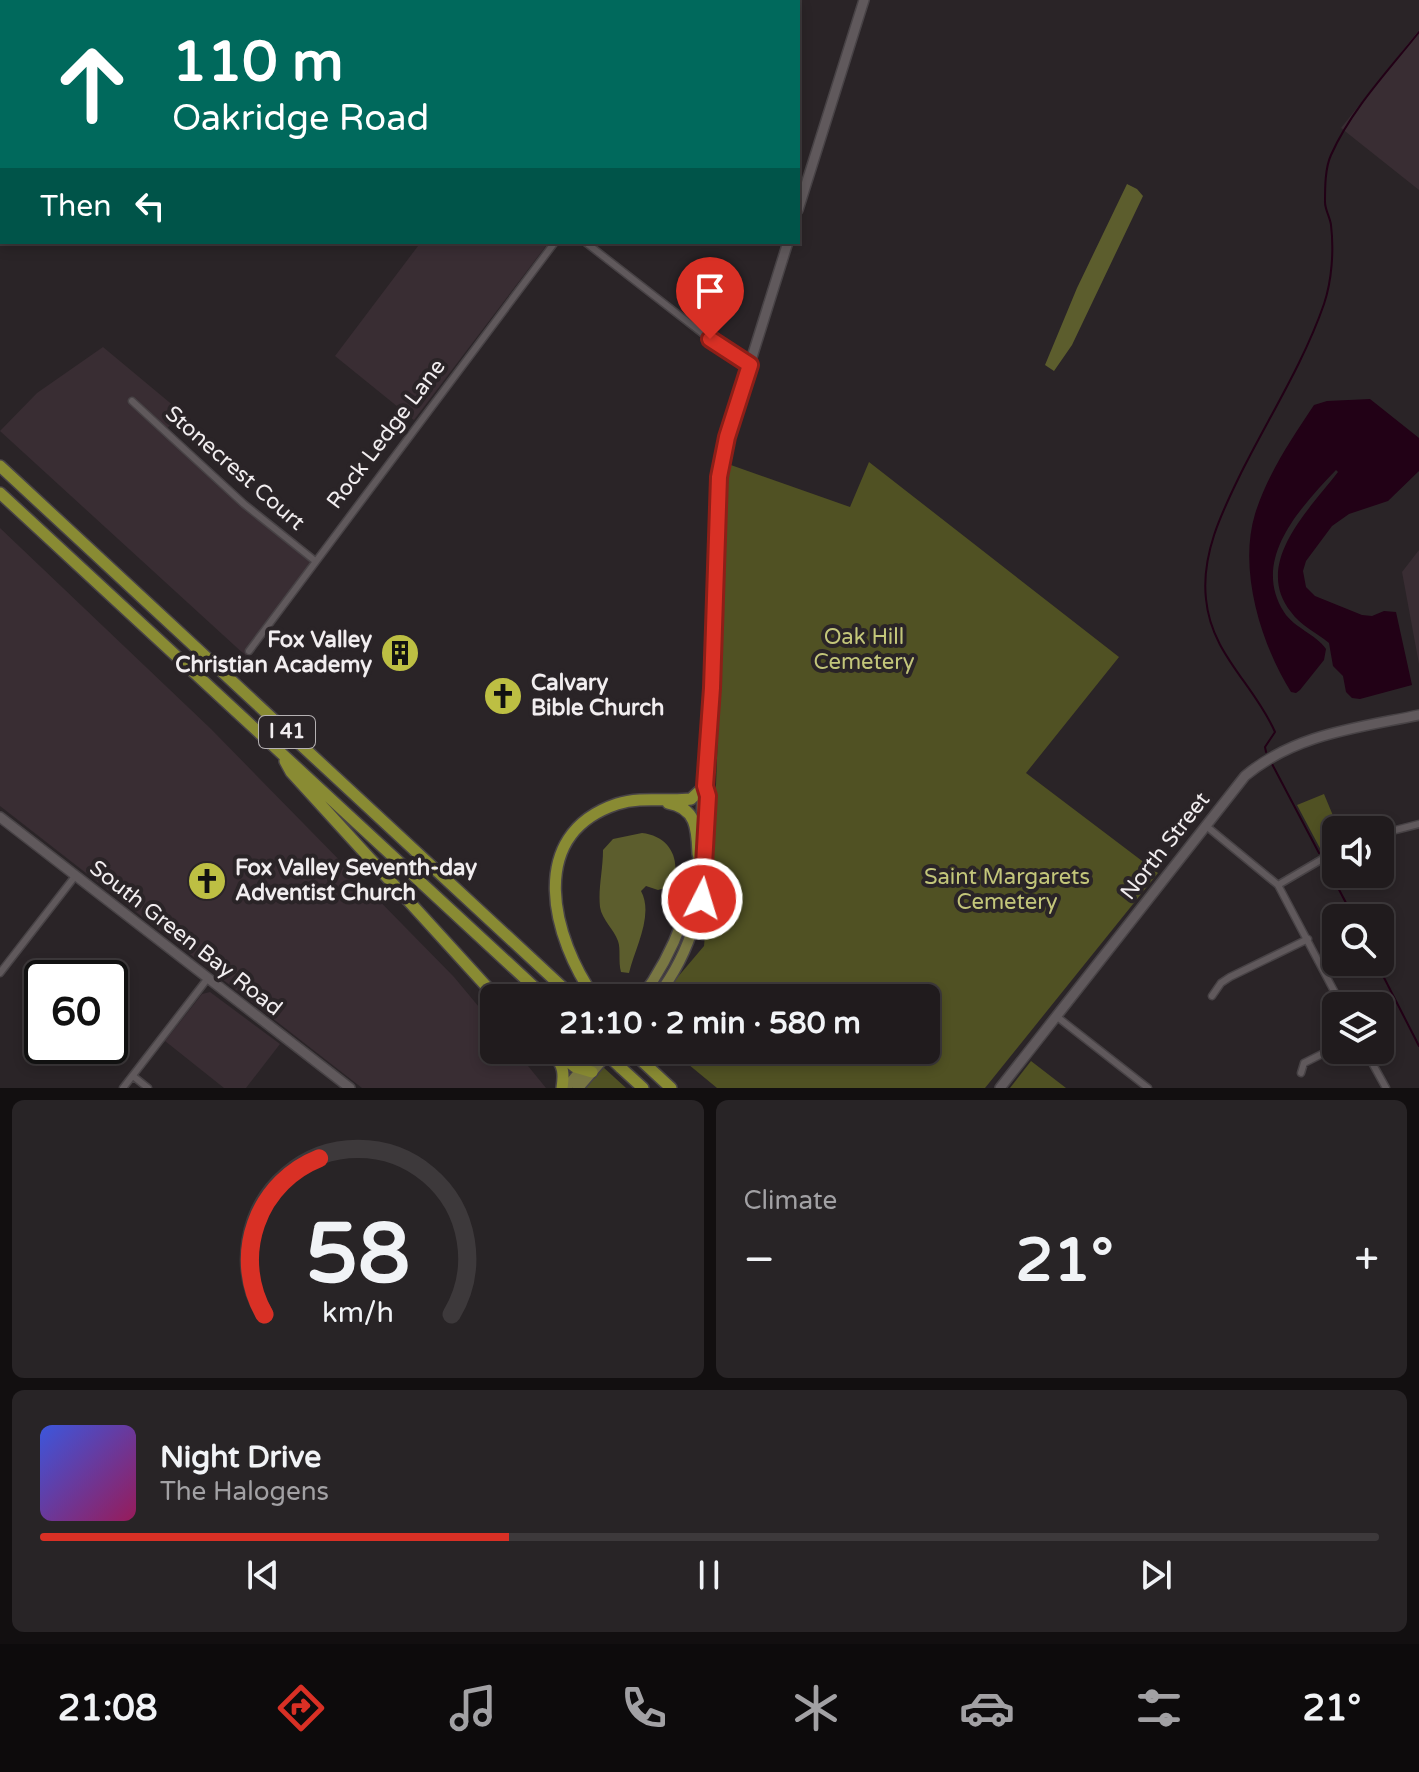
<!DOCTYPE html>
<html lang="en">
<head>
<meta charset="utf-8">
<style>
	body { margin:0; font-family:"Varela Round",sans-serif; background:#282426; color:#f1f3f6; height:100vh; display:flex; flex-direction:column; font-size:30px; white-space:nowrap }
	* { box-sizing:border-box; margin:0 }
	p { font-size:26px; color:#a2a1a4 }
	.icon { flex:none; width:44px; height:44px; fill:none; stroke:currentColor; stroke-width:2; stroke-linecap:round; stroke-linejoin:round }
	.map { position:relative; height:1088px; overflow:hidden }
	.drawer { display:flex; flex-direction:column; gap:12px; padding:12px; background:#120f10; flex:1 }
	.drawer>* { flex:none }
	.banner { position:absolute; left:0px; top:0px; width:800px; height:244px; box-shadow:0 4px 12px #0003,0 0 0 2px #3d393b; background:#00695c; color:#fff; overflow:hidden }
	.buttons { position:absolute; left:1322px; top:816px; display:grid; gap:16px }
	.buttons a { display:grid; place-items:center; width:72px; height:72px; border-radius:12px; background:#201b1d; box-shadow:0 4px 12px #0003,0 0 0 2px #3d393b; font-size:40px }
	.speed { position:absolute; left:24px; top:960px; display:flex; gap:16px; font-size:40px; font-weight:700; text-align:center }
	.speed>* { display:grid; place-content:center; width:104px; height:104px; border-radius:50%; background:#201b1d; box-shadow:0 4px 12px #0003,0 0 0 2px #3d393b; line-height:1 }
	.speed .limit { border:4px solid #111; border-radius:12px; background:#fff; color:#111 }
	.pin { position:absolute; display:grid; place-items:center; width:68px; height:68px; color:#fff; margin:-82px -34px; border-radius:50% 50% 50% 0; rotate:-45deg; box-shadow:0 0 8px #0007 }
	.pin .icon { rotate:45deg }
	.me { position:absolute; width:88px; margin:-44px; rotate:5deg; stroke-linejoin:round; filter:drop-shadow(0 0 6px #0008) }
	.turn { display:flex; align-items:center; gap:28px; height:168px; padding:0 40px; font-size:36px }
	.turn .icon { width:104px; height:104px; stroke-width:2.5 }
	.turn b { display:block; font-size:56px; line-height:68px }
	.then { display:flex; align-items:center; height:76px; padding:0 40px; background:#0003; gap:16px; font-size:30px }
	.big { font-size:60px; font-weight:800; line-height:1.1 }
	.drawer .card { flex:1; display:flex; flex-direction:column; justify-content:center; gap:12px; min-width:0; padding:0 28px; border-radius:12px; background:#282426 }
	.drawer .dial { align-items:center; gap:0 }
	.dial svg { height:208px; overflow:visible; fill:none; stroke:#3d393b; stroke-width:7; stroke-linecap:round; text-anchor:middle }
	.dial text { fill:#f1f3f6; stroke:none }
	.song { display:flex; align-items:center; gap:24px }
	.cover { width:96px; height:96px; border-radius:12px; background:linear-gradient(135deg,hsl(230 70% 55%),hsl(330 70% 35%)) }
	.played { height:8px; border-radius:4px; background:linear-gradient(90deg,#d93025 35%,#3d393b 35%) }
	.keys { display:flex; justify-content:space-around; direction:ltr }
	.heat { display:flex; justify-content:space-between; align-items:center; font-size:44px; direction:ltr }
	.drawer .tiles { flex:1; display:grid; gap:12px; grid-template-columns:1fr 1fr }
	.card:last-child { grid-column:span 2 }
	.trip { position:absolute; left:480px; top:984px; width:460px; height:80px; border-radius:12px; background:#201b1d; box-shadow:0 4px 12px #0003,0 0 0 2px #3d393b; font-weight:800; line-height:80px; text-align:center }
	.tab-bar { display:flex; height:128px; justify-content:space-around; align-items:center; background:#0d0b0c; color:#a2a1a4 }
	.tab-bar .icon { width:56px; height:56px }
	.tab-bar .on { color:#d93025 }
	.tab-bar b { font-size:36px; color:#f1f3f6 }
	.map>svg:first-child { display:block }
</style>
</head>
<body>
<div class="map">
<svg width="1419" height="1088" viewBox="0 0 1419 1088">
	<rect width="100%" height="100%" fill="#2a2427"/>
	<path fill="#392d33" d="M296,0H425L295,2Z
		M1419,30V190L1341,128Z
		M421,242H549L414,420L335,356Z
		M103,347L181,412L165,431L244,504L314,560L246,656L0,431L37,393Z
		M0,528L211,729L454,977L494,1025V1050H515L546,1088H362L0,806Z
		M1419,550V664L1402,572Z
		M210,992L280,1044L246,1088H224L165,1041L202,994Z"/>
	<path fill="#505123" d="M869,462L1119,657L1026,773L1158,873L985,1088H717L671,1050H926V998H660L704,946L714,838L728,464L850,507Z
		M1324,794L1339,830H1336V845L1322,852L1297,805Z
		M1031,1061L1066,1088H1010Z
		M602,1066L626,1088H584Z"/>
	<path fill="#5c5d2d" d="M1127,184L1137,189L1143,196L1072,345L1054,371L1045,365L1077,288Z
		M642,833C670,836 682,860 672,886L658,890L646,886L641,891C654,915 635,948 629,973L621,972C618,961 621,949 618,941C614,929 602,920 600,907C598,888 603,870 603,850L613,839Z"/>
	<path fill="#220116" d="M1370,399L1419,438V471L1388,501L1349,514L1332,526L1306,561L1303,571L1306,587L1315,596L1362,615L1372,616L1384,611L1396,612L1412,685L1360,699L1352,698L1346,692L1343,676L1333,666L1329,643C1317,633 1300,625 1291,612C1252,563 1310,509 1338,472L1336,470C1302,506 1250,559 1284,612C1294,628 1316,634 1326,649L1324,660L1300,690L1296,693L1291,692C1261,644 1238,570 1255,514C1267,475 1292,438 1314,405L1327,401Z"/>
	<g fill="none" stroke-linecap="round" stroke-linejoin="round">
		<path stroke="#220116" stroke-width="2" d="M103,2L105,0
			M1266,752L1265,747L1275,732C1254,684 1211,654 1206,599C1201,554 1222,512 1241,473C1269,417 1304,362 1324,304C1332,280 1334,250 1331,225C1330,217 1325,210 1325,202C1325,188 1325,168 1331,155C1351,110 1388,71 1419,32
			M1271,762L1319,853
			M1326,865L1354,918
			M1376,962L1419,1046"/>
		<defs>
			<path id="street" d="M274,0L277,2
				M585,242L729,354L750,365
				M132,401L244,504L314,560
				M249,651L555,242
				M1205,825L1278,885L1342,1006
				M1380,834L1419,824
				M1278,885L1336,851
				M0,973L76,875
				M1212,996L1221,983L1230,977L1308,939
				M1056,1016L1148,1088
				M1365,1050L1386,1088
				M1301,1073L1304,1063L1336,1047
				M133,1076L148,1088
				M123,1088L208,978"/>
			<path id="secondary" d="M798,210L864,0
				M705,786L712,688L719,477L727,437L788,242
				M0,817L350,1088
				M1000,1088L1245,776C1295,734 1357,728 1419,715"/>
			<path id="primary" d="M641,998C676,951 696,894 701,836C703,819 700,803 705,786
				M656,998C695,948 704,897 707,836
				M566,1088L598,1050
				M578,1088L611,1050"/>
			<path id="highway" d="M0,466L574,998
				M0,493L546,998
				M285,761L291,772L497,998
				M668,803C697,808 697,830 698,854
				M595,998C553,939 524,835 617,804C642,796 666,802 691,799L705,786
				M554,1050L575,1067L592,1072
				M630,1050L671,1088
				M554,1056C564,1065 564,1075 562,1088
				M620,1067L643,1088"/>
		</defs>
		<use href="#street" stroke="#484346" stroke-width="9"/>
		<use href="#secondary" stroke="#484346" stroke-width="12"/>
		<use href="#primary" stroke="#484346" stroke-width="13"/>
		<use href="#highway" stroke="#484346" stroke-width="14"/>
		<use href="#street" stroke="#60595c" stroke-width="6"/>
		<use href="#secondary" stroke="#60595c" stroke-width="9"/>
		<use href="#primary" stroke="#797743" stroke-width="10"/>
		<use href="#highway" stroke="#898b33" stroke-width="11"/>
		<defs>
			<path id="highway-bridge" d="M602,1050L620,1067"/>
		</defs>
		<use href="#highway-bridge" stroke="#484346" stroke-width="14" stroke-linecap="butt"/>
		<use href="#highway-bridge" stroke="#898b33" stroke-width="11"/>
	</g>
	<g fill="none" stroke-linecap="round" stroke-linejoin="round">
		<defs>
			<path id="route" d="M702,899L708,796L705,786L712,688L719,477L727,437L750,365L710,339"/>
		</defs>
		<use href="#route" stroke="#8d1f18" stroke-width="20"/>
		<use href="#route" stroke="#d93025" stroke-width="14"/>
	</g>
	<defs>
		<symbol id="building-disc" viewBox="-11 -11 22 22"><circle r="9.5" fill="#bdbf43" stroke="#2a2427"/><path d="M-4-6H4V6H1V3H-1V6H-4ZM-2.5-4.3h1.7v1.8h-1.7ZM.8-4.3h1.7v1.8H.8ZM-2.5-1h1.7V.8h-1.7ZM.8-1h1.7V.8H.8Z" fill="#111"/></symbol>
		<symbol id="church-disc" viewBox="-11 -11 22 22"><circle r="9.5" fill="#bdbf43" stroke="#2a2427"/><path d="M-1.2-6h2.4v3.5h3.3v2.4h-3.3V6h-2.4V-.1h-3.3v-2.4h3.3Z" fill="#111"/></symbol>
	</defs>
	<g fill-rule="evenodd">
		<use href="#building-disc" x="378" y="631" width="44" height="44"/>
		<use href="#church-disc" x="481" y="674" width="44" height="44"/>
		<use href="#church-disc" x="185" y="859" width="44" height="44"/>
	</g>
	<g text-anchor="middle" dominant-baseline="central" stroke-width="8" stroke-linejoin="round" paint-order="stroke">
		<rect fill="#2a2427" stroke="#b5b1b3" stroke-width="2" x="259" y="716" width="56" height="32" rx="6"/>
		<g font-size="20" font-weight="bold" fill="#f1edef">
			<text x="287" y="732">I 41</text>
		</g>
		<g font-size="22" fill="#f1edef" stroke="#2a2427">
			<text transform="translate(386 434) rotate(-53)">Rock Ledge Lane</text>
			<text transform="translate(235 468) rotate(41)">Stonecrest Court</text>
			<text transform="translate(1165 846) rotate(-52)">North Street</text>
			<text transform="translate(186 938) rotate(38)">South Green Bay Road</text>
		</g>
		<g font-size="22" fill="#c3c67a" stroke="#2a2427">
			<text x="864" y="637">Oak Hill<tspan x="864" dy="25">Cemetery</tspan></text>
			<text x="1007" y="877">Saint Margarets<tspan x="1007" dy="25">Cemetery</tspan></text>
		</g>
		<g font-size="22" font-weight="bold" fill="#f1edef" stroke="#2a2427" text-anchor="start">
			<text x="372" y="640" text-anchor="end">Fox Valley<tspan x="372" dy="25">Christian Academy</tspan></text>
			<text x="531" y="683">Calvary<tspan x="531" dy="25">Bible Church</tspan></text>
			<text x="235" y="868">Fox Valley Seventh-day<tspan x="235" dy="25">Adventist Church</tspan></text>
		</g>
	</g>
</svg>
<div class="buttons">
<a><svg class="icon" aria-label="sound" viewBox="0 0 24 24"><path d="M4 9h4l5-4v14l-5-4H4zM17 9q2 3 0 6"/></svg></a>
<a><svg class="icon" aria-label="search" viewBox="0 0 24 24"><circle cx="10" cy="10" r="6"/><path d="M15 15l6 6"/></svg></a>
<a><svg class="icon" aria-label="layers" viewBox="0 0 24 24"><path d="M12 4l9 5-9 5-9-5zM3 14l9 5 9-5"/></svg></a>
</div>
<div class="speed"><div class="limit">60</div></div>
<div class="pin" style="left:710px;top:339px;background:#d93025"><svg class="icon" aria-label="arrive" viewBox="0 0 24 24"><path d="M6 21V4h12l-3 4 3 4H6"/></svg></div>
<svg class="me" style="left:702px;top:899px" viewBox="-20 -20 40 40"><circle r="17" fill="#d93025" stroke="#fff" stroke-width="3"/><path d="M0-11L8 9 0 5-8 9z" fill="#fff"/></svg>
<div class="trip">21:10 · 2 min · 580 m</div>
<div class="banner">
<div class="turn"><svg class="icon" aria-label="ahead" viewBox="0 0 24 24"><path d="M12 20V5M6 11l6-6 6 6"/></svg><div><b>110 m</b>Oakridge Road</div></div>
<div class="then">Then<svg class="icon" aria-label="left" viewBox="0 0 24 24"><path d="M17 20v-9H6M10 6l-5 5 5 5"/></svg></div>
</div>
</div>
<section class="drawer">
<div class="tiles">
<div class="card dial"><svg viewBox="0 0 100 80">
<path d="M14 69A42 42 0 1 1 86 69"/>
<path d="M14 69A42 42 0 0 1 35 9" stroke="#d93025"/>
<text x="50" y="56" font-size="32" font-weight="700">58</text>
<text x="50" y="72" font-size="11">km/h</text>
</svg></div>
<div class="card"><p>Climate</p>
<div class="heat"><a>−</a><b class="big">21°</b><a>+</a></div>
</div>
<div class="card">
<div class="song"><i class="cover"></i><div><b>Night Drive</b><p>The Halogens</p></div></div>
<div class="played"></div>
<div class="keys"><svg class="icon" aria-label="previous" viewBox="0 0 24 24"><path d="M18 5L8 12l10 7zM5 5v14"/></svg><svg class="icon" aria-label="pause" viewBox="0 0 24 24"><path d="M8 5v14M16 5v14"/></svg><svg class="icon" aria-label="next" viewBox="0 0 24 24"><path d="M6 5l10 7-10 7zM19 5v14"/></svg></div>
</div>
</div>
</section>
<nav class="tab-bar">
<b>21:08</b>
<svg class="icon on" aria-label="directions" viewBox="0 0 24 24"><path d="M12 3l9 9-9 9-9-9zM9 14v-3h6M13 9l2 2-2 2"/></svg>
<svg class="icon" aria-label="music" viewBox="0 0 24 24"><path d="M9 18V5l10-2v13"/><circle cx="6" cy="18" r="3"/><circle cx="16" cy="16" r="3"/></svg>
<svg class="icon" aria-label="phone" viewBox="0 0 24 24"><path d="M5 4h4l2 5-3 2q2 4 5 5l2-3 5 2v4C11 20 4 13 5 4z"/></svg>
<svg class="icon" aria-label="climate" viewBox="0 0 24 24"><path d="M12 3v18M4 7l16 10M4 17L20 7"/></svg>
<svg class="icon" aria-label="car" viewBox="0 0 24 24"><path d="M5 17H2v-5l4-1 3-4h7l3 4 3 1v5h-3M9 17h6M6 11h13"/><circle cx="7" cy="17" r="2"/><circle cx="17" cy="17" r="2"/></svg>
<svg class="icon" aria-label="filters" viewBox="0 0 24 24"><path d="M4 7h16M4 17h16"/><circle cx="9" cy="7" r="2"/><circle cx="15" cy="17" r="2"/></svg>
<b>21°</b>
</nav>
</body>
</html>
